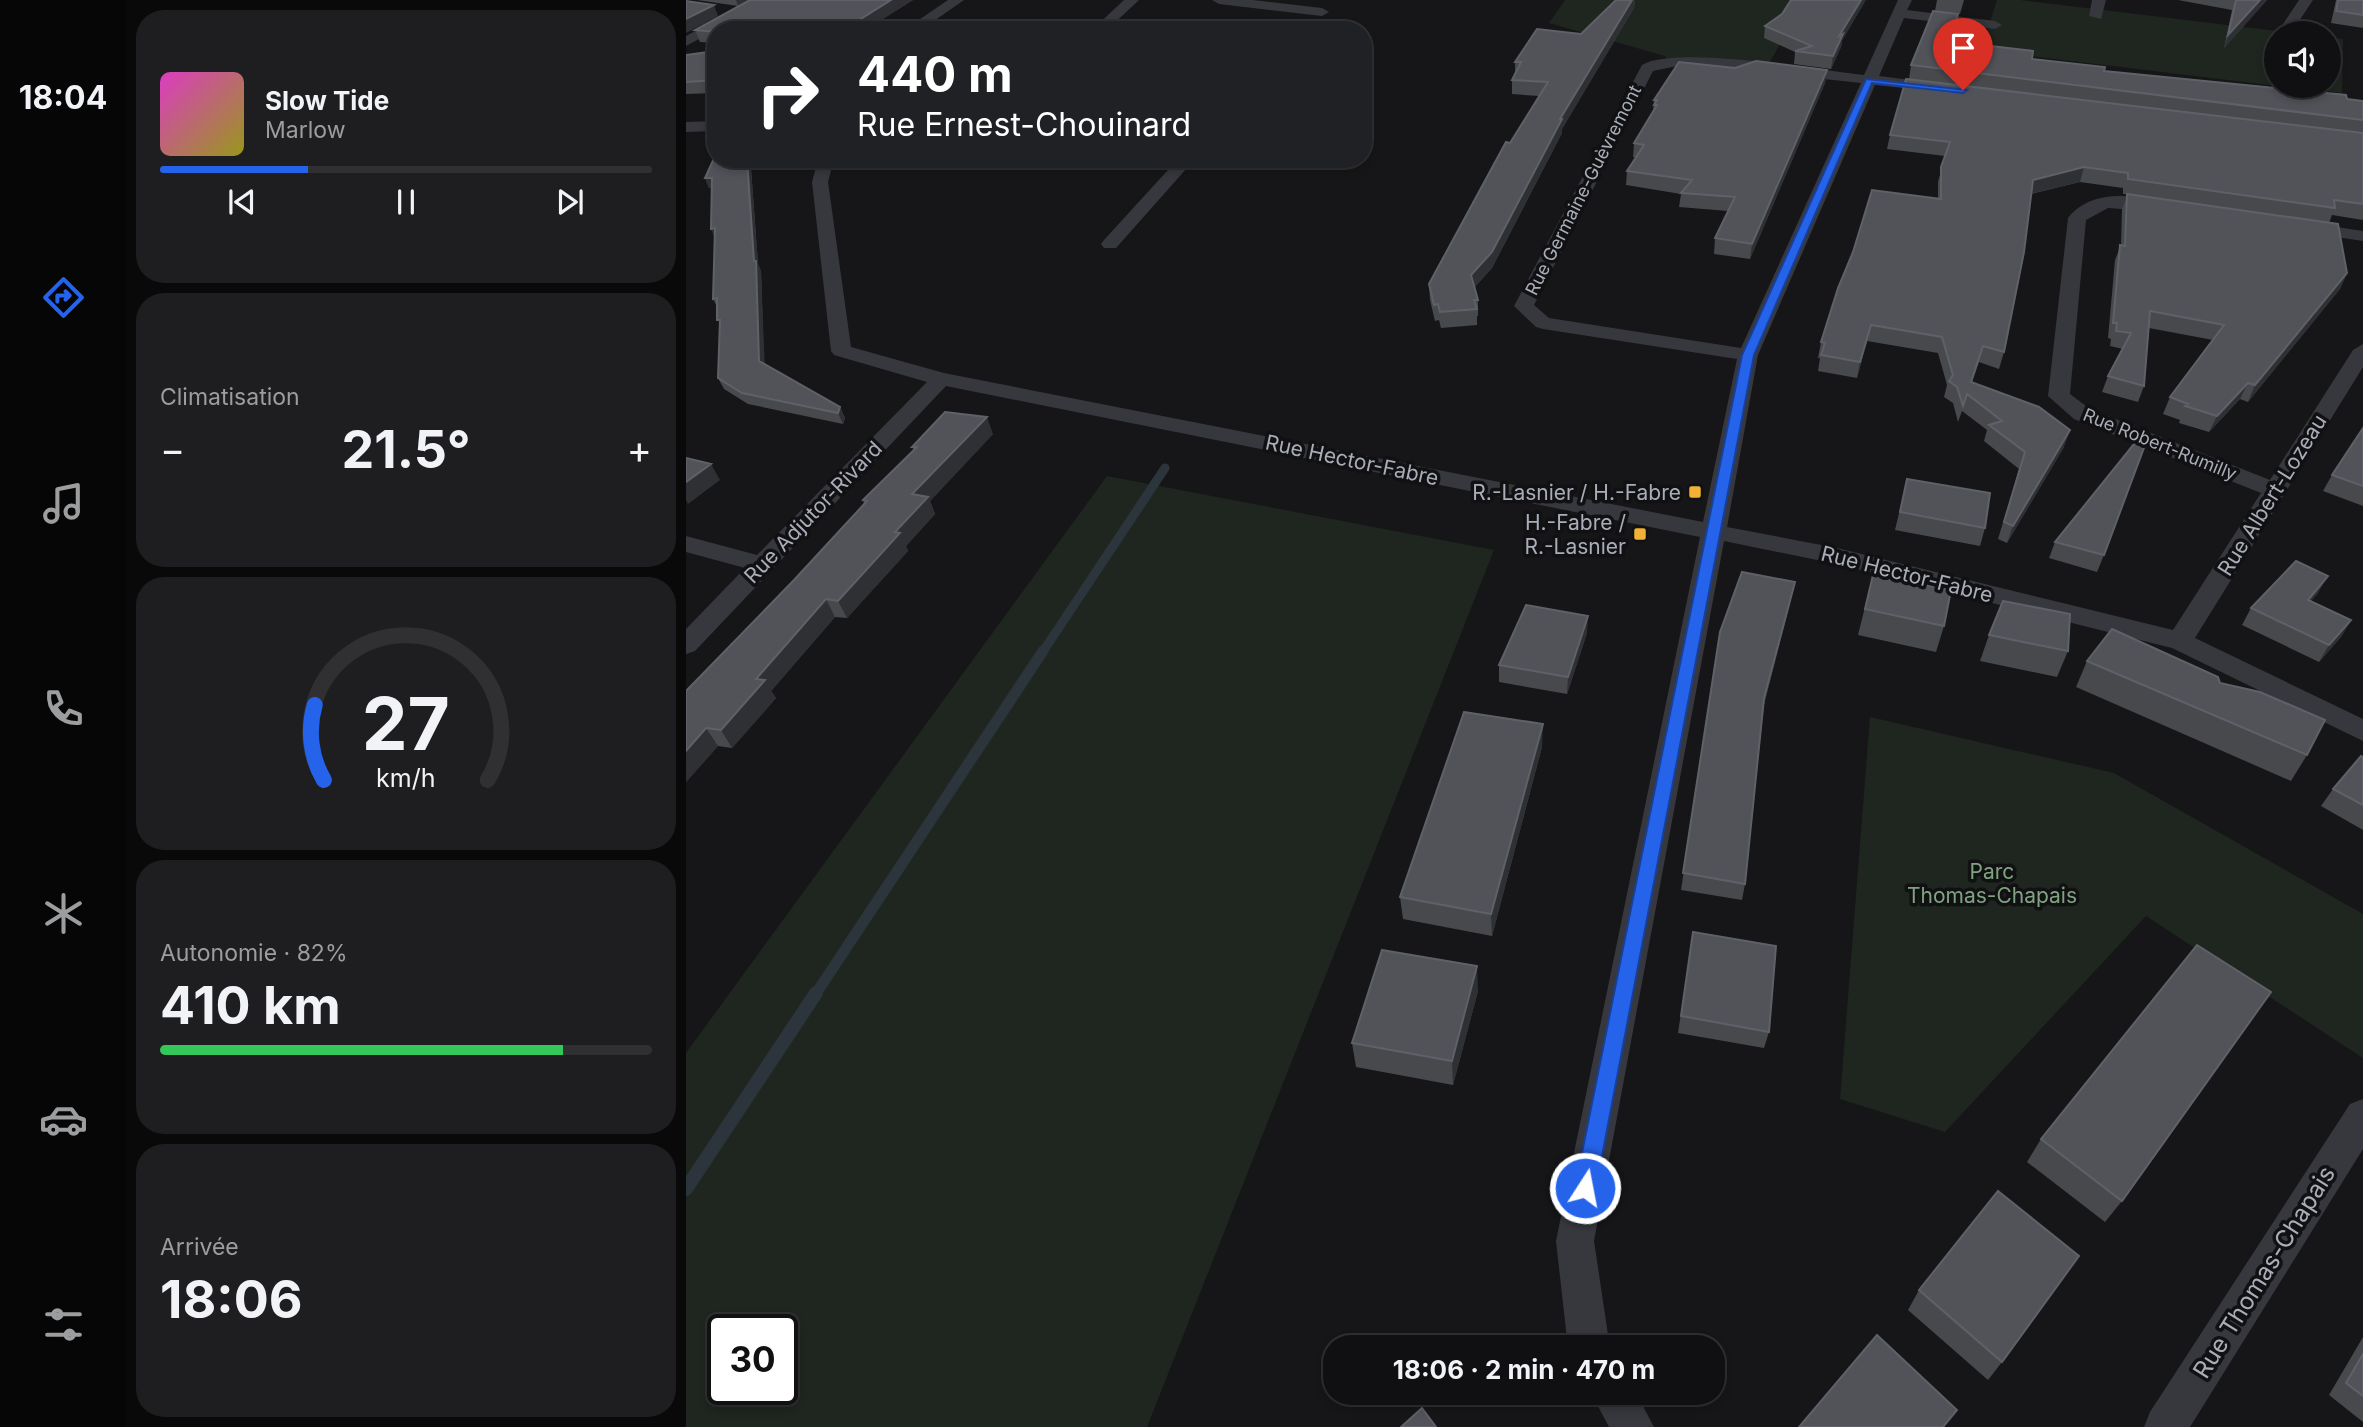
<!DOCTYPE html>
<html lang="fr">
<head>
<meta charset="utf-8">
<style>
	body { margin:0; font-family:Inter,sans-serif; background:#1e1e20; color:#f1f3f6; height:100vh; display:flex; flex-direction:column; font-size:26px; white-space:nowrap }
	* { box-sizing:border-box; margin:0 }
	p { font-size:23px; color:#9c9d9f }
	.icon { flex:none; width:38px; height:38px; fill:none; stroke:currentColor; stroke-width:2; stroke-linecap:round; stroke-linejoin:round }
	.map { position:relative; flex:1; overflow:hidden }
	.drawer { display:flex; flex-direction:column; gap:10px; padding:10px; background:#09090a; width:560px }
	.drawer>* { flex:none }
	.guide { position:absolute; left:21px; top:21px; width:665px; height:147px; border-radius:28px; box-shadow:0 4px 10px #0003,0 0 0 2px #303032; background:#202124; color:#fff; overflow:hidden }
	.buttons { position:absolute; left:1578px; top:21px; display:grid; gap:14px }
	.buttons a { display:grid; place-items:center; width:77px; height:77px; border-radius:50%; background:#101012; box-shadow:0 4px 10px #0003,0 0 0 2px #303032; font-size:35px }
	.speed { position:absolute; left:21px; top:1314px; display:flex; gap:14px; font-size:35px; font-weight:700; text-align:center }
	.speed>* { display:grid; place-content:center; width:91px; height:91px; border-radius:50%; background:#101012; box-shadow:0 4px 10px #0003,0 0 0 2px #303032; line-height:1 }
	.speed .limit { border:4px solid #111; border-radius:10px; background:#fff; color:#111 }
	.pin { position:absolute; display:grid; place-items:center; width:60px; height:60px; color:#fff; margin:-72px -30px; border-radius:50% 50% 50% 0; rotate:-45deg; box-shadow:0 0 7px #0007 }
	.pin .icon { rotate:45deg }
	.me { position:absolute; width:77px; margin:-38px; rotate:11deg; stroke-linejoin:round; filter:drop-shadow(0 0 5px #0008) }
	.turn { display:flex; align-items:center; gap:24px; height:147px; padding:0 35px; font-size:32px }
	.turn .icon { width:91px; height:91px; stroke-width:2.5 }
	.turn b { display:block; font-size:49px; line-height:60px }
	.big { font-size:52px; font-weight:700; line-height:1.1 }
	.drawer .widget { flex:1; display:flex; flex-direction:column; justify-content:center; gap:10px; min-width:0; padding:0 24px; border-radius:28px; background:#1e1e20 }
	.drawer .dial { align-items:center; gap:0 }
	.dial svg { height:182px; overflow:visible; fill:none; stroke:#303032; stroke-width:7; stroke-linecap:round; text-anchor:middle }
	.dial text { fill:#f1f3f6; stroke:none }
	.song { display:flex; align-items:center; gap:21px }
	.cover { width:84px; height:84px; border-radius:10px; background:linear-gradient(135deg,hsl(310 70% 55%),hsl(60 70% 35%)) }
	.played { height:7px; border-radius:4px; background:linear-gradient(90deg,#2563eb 30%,#303032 30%) }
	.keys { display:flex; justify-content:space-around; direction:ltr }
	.heat { display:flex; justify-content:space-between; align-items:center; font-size:38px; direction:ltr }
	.charge { height:10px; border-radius:5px; background:linear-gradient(90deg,#34c759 82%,#303032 0) }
	.trip { position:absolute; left:637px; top:1335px; width:402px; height:70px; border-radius:28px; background:#101012; box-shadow:0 4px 10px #0003,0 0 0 2px #303032; font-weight:700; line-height:70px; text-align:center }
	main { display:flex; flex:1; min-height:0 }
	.tabs { display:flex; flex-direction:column; width:126px; justify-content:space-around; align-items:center; background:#060607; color:#9c9d9f }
	.tabs .icon { width:49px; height:49px }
	.tabs .active { color:#2563eb }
	.tabs b { font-size:32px; color:#f1f3f6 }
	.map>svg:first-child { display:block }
</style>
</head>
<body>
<main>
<nav class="tabs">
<b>18:04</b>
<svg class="icon active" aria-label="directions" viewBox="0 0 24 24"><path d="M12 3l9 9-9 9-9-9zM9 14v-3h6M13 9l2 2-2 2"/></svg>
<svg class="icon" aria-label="music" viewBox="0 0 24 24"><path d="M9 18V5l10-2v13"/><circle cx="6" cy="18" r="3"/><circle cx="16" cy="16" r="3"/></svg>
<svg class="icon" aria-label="phone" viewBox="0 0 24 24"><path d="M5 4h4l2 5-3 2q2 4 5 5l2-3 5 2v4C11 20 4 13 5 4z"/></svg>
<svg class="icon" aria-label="climate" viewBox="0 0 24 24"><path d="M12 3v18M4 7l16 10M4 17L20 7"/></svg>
<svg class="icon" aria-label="car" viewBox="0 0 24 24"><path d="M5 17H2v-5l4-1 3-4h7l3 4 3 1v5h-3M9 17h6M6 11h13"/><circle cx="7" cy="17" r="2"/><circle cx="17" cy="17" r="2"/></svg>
<svg class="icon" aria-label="filters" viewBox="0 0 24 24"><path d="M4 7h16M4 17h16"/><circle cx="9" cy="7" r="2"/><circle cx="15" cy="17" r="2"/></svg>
</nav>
<section class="drawer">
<div class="widget">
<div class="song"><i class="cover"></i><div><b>Slow Tide</b><p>Marlow</p></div></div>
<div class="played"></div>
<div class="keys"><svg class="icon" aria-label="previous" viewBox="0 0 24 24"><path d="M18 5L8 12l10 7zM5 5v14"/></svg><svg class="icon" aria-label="pause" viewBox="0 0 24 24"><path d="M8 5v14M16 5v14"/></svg><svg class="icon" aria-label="next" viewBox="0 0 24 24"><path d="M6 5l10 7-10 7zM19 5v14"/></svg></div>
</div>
<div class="widget"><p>Climatisation</p>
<div class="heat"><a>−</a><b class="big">21.5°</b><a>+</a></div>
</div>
<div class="widget dial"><svg viewBox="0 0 100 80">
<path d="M14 69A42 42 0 1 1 86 69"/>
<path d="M14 69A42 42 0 0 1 10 36" stroke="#2563eb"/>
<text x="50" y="56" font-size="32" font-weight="700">27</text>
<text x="50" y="72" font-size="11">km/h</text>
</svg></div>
<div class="widget"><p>Autonomie · 82%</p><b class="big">410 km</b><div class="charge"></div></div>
<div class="widget"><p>Arrivée</p><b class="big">18:06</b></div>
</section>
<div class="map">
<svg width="1677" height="1427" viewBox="0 0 1677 1427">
	<rect width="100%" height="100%" fill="#161618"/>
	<path fill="#1e261f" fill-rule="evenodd" d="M879,0H1119L1080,69L982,61L979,56L863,23Z
		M1311,0H1334L1608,33H1591V86L1295,50Z
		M1643,37L1657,39L1656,93L1592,86H1643Z
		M421,476L808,550L461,1427H0V1053ZM96,1330V1390H37V1330Z
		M1184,717L1428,773L1677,914V1058L1460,916L1259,1132L1154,1099Z"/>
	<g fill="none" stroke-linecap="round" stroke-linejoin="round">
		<path stroke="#2c353c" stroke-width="9" d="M356,653L479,468"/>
		<path stroke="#2c353c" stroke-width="11" d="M129,995L357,651"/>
		<path stroke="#2c353c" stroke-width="14" d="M0,1189L130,993"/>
		<path fill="#37383d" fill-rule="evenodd" d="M69,0H86L0,46V36Z
			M262,0H278L235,30H218Z
			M438,0H453L421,30H406Z
			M526,0H567L636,8L643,12L636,16L533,4Z
			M1212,0H1226L1221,10L1309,21L1316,25L1309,29L1218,18L1193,76L1257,84L1264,88L1257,92L1189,85L1072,355L1041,527L1151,548L1487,630L1575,493L1388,419L1362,396L1382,218C1405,188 1451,195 1483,203L1486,207L1483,211L1477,212L1422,208L1400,220L1384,394L1404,409L1584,480L1667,350L1677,344V367L1509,638L1677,719V741L1486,648L1151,564L1038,541L908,1241L924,1348H882L870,1241L1014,537L260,386L9,651L0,654V629L59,568L0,552V536L71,555L241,382L148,355L145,351L126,182L132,159H148L142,182L165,347L258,373L1017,522L1051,359L857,329L850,327L828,306L956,65C991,45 1133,70 1178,75ZM1001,64L1175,83L1055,348L863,318L848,305L967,71Z
			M1406,0H1420L1415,19L1403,16Z
			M1613,0H1627L1605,33H1591Z
			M30,121V131L0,132V122Z
			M492,159H509L430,248H418L415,244L418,240Z
			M1617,222L1677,231V241L1611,231L1608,227L1611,223Z
			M1677,1099V1149L1504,1427H1458L1464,1412L1664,1104Z
			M905,1393H950L968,1427H923Z"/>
	</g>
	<path fill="#47494d" d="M11,0H64L52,6Z
		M64,0H227L179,30H30V43L14,42L9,30Z
		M930,0H949L948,8L876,129V133L806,268L788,288L792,300V316H791V325L755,328L753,320L749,321L744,300L743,284L824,143L853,96L826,94V80L829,74V62L895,34Z
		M1251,0H1278L1274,14L1249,11Z
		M1492,0H1581L1538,48L1546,10Z
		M1650,0H1677V28L1645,23Z
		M1079,26L1156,41L1155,47L1145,69L1108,64L1109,52L1078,38Z
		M1268,32L1302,37L1300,46L1346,59L1418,71L1677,101V220L1646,215L1643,223L1661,273L1654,289L1562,402L1554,399L1523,432L1493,423L1494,420L1477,414L1484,397L1527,340L1463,328L1458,386L1452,402L1416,392L1422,376L1437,349L1424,346L1425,339L1422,338L1429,260L1435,245L1436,209L1442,194H1437V188L1394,182L1345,194L1318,352L1313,369L1293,362L1286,382L1378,447L1321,543L1312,539L1333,469L1298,441L1301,430L1276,411L1272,422L1267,403L1258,397L1261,385L1252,353L1181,341L1171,378L1132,371L1134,358H1132L1135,342L1252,198V182L1259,156L1201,149L1204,135L1353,95L1223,79L1225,65Z
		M30,51V93L0,94V55Z
		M1049,68L1141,70L1139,83L1064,259L1028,254L1029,238L1042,211L993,207L995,194L940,185L941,171L950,158L947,157L948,143L967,112L968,100Z
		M30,159H71L65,168L72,264L75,271L78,364L154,407L159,418L157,424L62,404L38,389L32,378L34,327L31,307L27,299L29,238L26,188H23L19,178Z
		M1677,428V506L1637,491L1646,475Z
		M307,434L244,501L249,514L220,546L222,551L161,618L149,617L85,691L90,698L46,748L32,746L0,782V691L108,580L178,504L177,500L228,451L226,447Z
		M1221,479L1299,528L1294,546L1209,530Z
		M1369,542L1418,555L1411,572L1363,558Z
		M1187,575L1258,626L1250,652L1172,635Z
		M1632,593L1625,601L1665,620L1655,637L1633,662L1556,625L1565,608Z
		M1105,599L1078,705L1059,884L1056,900L995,890L1034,632Z
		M901,633L881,694L813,682V665Z
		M1303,635L1382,651L1371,677L1294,661Z
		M1401,661L1534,683L1621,755L1605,781L1390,687Z
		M856,747L806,936L717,919L714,897Z
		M1677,757V830L1635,806L1647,789Z
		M1007,932L1083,1032L1078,1048L992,1033Z
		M792,991L767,1085L670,1067L666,1043Z
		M1355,1139L1436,1201L1419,1222L1341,1162Z
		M1233,1290L1316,1362L1302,1380L1222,1310Z
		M1677,1337V1422L1643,1395Z"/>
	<path fill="#2f3033" d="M50,0H64L52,6Z
		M205,0H227L179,30H157Z
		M946,0H949L948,8L876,129V133L806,268L785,291V275L874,119Z
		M1175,0H1180L1156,41L1155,47L1145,69L1147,56L1153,36Z
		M1574,0H1581L1538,48L1542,35Z
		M28,5L32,16L0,33V19Z
		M1141,70L1139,83L1064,259L1066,244Z
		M61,159H71L65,168L72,264L75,271L79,372L73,361Z
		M1398,167L1394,182L1343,194L1347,180Z
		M19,178H26L31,188H23Z
		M29,228V239L25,229Z
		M1661,273L1654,289L1562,402L1569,385Z
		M1185,325L1181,341L1171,378L1174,362Z
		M1562,383L1554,399L1523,432L1531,416Z
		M154,407L159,418L157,424L152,413Z
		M301,417L307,434L244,501L249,514L220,546L222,551L161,618L152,601L209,532L226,494Z
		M1384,430L1378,447L1321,543L1327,526Z
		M25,464L34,480L2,504L0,500V482Z
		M1642,576L1632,593L1612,616L1622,600Z
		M1109,582L1105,599L1075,714L1078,698Z
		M140,599L149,617L85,691L90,698L46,748L35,730L70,679Z
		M902,616L901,633L881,694L882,677Z
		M1665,620L1655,637L1633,662L1643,645Z
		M857,724L856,747L806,936L805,914Z
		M20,728L32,746L0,782V751Z
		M791,966L792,991L767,1085L766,1061Z"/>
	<path fill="#525359" stroke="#5f6168" stroke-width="2" d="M64,0H205L157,30H30V32L9,30Z
		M930,0H946L874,119H876L806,252L785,275L792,300H788L791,309L754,312L752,304L748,305L743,284L820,142L824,143L862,82L826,80L835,62H829L851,29L895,34Z
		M1105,0H1175L1153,36L1157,34L1147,56L1109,51L1126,46L1079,26L1096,14Z
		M1550,0H1574L1542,35Z
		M1652,0H1677V15L1650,11Z
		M0,1L28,5L0,19Z
		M1247,11L1272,14L1267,31L1302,37L1296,45L1347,51L1346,59L1419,67L1418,71L1660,95L1661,99L1677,101V120L1225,65Z
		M30,51V80L0,82V55Z
		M1070,61L1141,70L1066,244L1029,238L1049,197L995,193L1006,180L941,171L958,145L948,143L971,105H968L971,100H968L993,62L1049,68Z
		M1220,79L1677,133V204L1648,200L1649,208L1442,179V173L1398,167L1347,180L1338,252L1318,352L1297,346L1285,382L1353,407L1384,430L1327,526L1318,522L1339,452L1303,425L1316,421L1281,394L1277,406L1271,387L1263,381L1267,375L1256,337L1185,325L1174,362L1135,355L1139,343L1135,342L1152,288L1167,252L1186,190L1255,199V167L1264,142L1204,135Z
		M30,154V159H61L68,261H70L73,361L154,407L152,413L56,393L32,378L34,320H31V298L27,299L29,228L25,229L26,178H19Z
		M1441,194L1652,224L1661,273L1569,385L1562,383L1531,416L1499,406L1502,404L1484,397L1538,325L1464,311L1458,386L1422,376L1445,333L1430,331L1431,323H1427L1434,245L1439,246Z
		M259,412L301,417L226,494L242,497L209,532L214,533L152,601L140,599L70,679L79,680L35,730L20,728L0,751V691L108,580L181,501L177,500L231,447H226Z
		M1677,428V486L1646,475Z
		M1456,434L1462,437L1418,555L1369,542Z
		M0,458L25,464L0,482Z
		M1221,479L1304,493L1299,528L1214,512Z
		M1610,561L1642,576L1622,600L1665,620L1643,645L1565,608Z
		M1056,572L1109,582L1078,698L1059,884L997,873L1034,632Z
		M1187,575L1265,590L1258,626L1179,609Z
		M1317,601L1384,614L1382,651L1303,635Z
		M840,605L902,616L882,677L813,665Z
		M1426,629L1532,677L1534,683L1574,692L1639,720L1621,755L1401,661Z
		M778,712L857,724L805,914L714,897Z
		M1675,756L1677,757V805L1647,789Z
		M1007,932L1090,946L1083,1032L995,1016Z
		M1511,945L1585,992L1436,1201L1355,1139Z
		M696,950L791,966L766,1061L666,1043Z
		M1312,1191L1393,1256L1316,1362L1233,1290Z
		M1191,1335L1271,1410L1257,1427H1113Z
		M1677,1354V1396L1660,1383Z
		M736,1408L750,1427H715Z"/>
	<path fill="#2563eb" stroke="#184099" stroke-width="2" d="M1180,79L1281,90L1277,93L1186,83L1068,355L910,1188L907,1195L899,1198L892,1195L889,1188L1056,355Z"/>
	<g fill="#f2b134" stroke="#111113" stroke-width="2.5">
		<rect x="1002" y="485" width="14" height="14" rx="3.5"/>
		<rect x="947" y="527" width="14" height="14" rx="3.5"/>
	</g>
	<g text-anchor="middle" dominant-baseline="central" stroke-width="7" stroke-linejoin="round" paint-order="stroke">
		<g font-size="18" fill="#a8adb8" stroke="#111113">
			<text transform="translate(897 190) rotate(-63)">Rue Germaine-Guèvremont</text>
			<text transform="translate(1474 444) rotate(22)">Rue Robert-Rumilly</text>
		</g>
		<g font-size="21" fill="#a8adb8" stroke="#111113">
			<text transform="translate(666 460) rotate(12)">Rue Hector-Fabre</text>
			<text transform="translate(1586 495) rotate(-58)">Rue Albert-Lozeau</text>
			<text transform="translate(127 512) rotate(-46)">Rue Adjutor-Rivard</text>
			<text transform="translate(1221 574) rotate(14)">Rue Hector-Fabre</text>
		</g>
		<g font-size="21" fill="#a8adb8" stroke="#111113" text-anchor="end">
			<text x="995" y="492">R.-Lasnier / H.-Fabre</text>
			<text x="940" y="522">H.-Fabre /<tspan x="940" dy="24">R.-Lasnier</tspan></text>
		</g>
		<g font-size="21" fill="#7fa381" stroke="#111113">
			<text x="1306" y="871">Parc<tspan x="1306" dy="24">Thomas-Chapais</tspan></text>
		</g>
		<g font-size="24" fill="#a8adb8" stroke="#111113">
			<text transform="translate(1578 1272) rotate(-58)">Rue Thomas-Chapais</text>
		</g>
	</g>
</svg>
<div class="buttons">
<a><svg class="icon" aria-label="sound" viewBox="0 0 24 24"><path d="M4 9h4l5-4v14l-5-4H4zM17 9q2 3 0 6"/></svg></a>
</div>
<div class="speed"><div class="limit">30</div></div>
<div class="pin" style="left:1277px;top:90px;background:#d93025"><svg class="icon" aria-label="arrive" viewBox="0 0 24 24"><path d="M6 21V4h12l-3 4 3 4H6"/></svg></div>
<svg class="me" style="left:899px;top:1188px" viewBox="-20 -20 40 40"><circle r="17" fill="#2563eb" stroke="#fff" stroke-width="3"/><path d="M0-11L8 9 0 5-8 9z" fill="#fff"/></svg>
<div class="trip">18:06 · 2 min · 470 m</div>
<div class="guide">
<div class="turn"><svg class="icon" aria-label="right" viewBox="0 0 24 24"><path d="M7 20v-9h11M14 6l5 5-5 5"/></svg><div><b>440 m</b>Rue Ernest-Chouinard</div></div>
</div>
</div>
</main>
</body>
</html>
